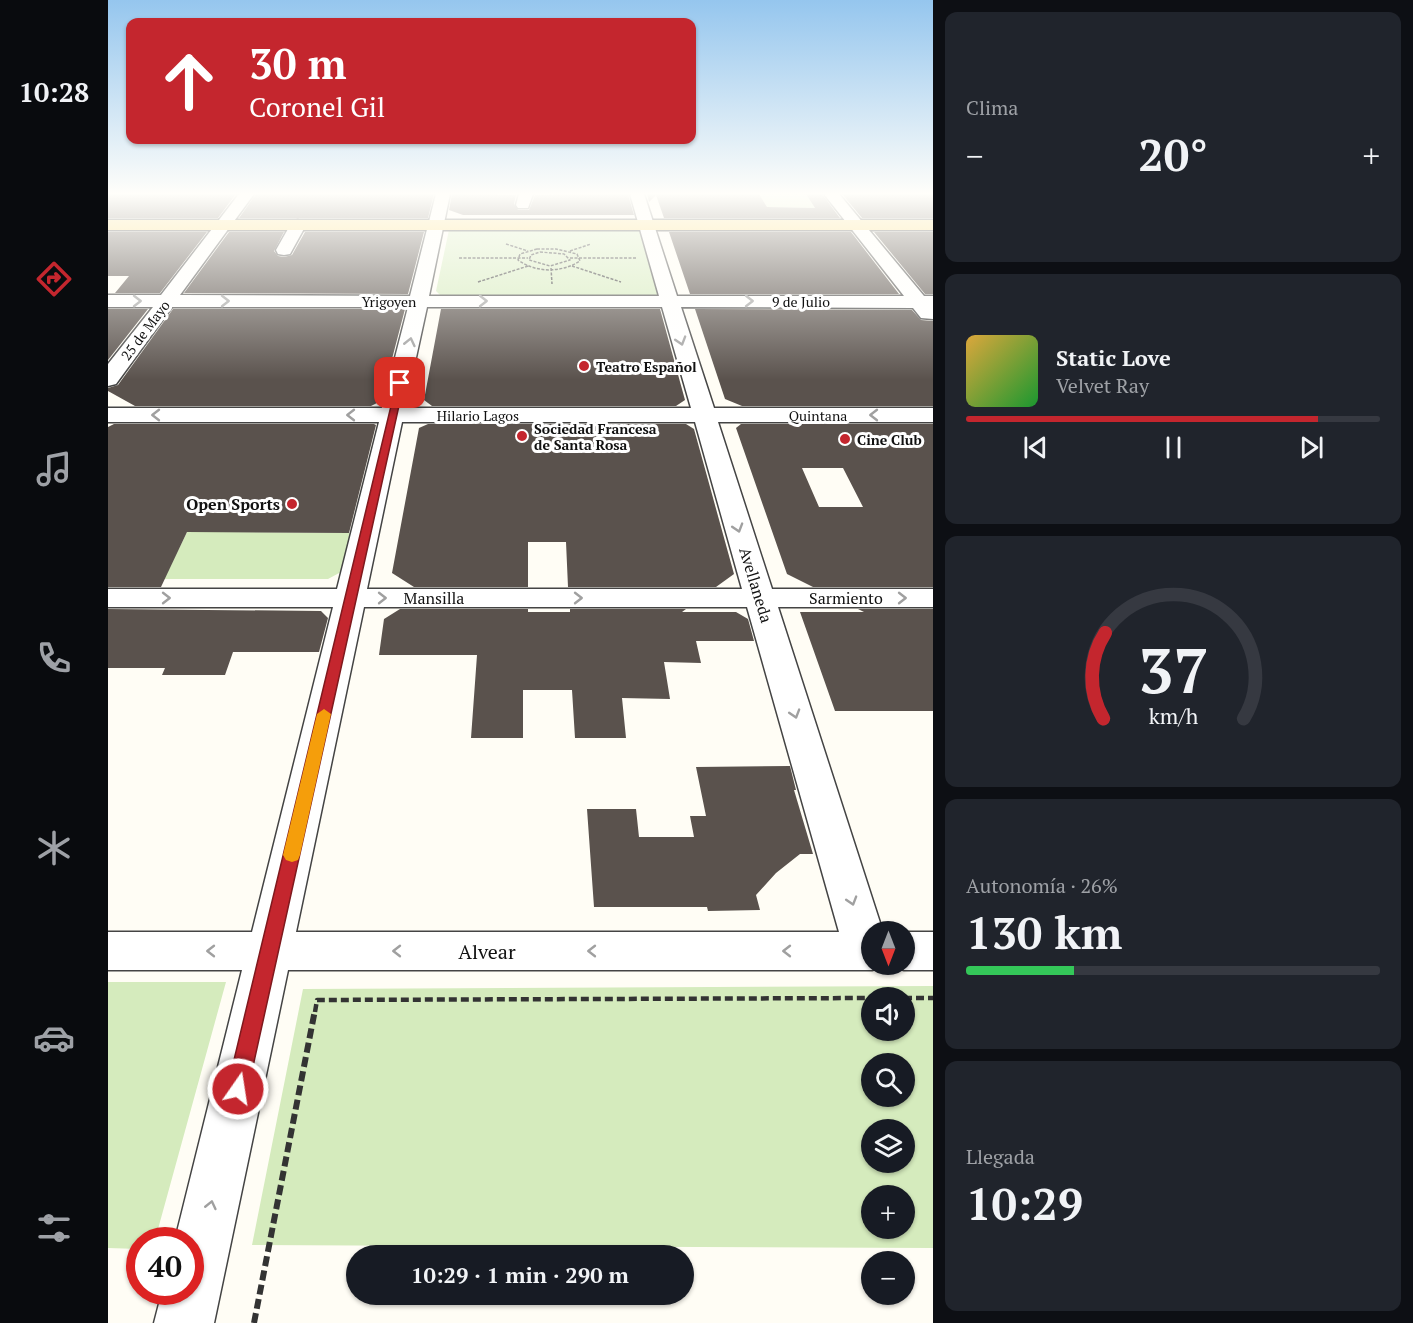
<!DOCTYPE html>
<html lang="es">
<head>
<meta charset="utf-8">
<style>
	body { margin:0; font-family:"PT Serif",serif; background:#20242c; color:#f1f3f6; height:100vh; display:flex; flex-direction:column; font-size:22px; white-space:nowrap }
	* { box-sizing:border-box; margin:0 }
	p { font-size:20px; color:#9ea1a6 }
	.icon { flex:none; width:33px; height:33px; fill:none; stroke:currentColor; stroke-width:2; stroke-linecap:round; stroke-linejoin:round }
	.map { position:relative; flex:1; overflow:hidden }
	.drawer { display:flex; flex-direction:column; gap:12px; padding:12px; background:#0d0f14; width:480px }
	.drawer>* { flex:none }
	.banner { position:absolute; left:18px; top:18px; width:570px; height:126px; border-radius:12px; box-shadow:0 2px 4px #0004; background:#c4262e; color:#fff; overflow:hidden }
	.needle { width:39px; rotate:180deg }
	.buttons { position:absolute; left:753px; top:921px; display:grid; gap:12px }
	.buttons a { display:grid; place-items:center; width:54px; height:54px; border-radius:50%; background:#171b24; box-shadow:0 2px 4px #0004; font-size:30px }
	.speed { position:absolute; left:18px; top:1227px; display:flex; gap:12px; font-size:30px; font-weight:700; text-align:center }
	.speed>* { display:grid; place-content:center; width:78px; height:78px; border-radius:50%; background:#171b24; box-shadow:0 2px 4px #0004; line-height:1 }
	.speed .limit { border:9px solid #d22; background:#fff; color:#111 }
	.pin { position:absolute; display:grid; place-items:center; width:51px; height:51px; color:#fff; margin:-26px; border-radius:12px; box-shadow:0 3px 9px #0006 }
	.me { position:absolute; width:66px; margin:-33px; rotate:13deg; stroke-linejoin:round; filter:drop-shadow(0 0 4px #0008) }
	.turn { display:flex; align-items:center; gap:21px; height:126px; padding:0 24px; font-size:27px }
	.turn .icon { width:78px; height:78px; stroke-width:2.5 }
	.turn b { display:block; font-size:42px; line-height:51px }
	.big { font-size:45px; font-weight:700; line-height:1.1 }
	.drawer .widget { flex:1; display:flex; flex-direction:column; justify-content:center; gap:9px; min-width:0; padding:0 21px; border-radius:12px; background:#20242c }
	.drawer .dial { align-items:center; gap:0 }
	.dial svg { height:156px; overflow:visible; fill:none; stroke:#363941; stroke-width:7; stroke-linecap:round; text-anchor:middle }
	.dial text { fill:#f1f3f6; stroke:none }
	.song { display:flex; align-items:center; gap:18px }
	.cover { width:72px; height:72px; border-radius:9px; background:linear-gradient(135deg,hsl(40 70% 55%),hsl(130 70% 35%)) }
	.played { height:6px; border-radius:3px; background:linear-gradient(90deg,#c4262e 85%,#363941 85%) }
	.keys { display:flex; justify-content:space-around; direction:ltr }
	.heat { display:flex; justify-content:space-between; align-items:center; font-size:33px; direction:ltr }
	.charge { height:9px; border-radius:4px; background:linear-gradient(90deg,#34c759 26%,#363941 0) }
	.trip { position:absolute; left:238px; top:1245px; width:348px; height:60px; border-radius:30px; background:#171b24; box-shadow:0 2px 4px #0004; font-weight:700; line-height:60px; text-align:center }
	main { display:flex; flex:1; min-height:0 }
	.tab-bar { display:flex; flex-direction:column; width:108px; justify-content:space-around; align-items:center; background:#090b0e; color:#9ea1a6 }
	.tab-bar .icon { width:42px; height:42px }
	.tab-bar .active { color:#c4262e }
	.tab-bar b { font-size:27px; color:#f1f3f6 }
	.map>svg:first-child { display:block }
</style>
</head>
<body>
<main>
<nav class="tab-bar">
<b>10:28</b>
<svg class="icon active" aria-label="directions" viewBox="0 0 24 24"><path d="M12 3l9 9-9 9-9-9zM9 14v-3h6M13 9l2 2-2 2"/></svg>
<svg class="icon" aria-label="music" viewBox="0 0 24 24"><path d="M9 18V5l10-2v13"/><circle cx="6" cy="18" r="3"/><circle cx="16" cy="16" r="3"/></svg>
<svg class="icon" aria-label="phone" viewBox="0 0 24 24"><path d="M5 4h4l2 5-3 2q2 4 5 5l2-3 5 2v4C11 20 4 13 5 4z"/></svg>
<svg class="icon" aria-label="climate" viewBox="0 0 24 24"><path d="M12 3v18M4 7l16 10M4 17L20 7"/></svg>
<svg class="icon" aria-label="car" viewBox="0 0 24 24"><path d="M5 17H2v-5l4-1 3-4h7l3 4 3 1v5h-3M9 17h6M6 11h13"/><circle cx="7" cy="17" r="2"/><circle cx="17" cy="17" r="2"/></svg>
<svg class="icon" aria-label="filters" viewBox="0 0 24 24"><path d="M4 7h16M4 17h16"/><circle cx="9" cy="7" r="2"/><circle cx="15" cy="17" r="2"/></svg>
</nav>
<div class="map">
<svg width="825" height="1323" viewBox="0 0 825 1323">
	<rect width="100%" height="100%" fill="#fffdf5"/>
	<path fill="#d5ebbd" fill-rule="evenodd" d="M651,194H698L707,208L659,207Z
		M534,228L551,295L341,296L332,295L328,291L341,230Z
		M87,516L105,532L243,533L233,572L220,579H56Z
		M0,982H118L47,1240H32L31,1249L0,1248Z
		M825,986V1248L144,1245L195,989ZM764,998H796V1030H764ZM764,1064H796V1096H764ZM764,1130H796V1162H764ZM764,1196H796V1228H764Z"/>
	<path fill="#5a524d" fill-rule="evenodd" d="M0,194H128L110,218H0Z
		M148,194H326L320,218H131Z
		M344,194L408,195L406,204L410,210H421L427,195L520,194L526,215H355L341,210Z
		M539,194H651L659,207L707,208L698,194H714L732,218H556L548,195L541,202Z
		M734,194H825V218H754Z
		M0,232H99L52,293H7L21,276H0Z
		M121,232H176L166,251L170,256L176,257L184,255L197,232H316L300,294L76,293Z
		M561,232H743L791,294H582Z
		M766,232H825V294H817Z
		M0,309H40L0,360Z
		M65,309H297L273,401L263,406H27L0,391V388L10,385Z
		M333,309H552L577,400L568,406H324L316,400Z
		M587,309L804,310L813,320L825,321V406H634L617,399Z
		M6,424H266L268,425L241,533L79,532L53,587H0V427Z
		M320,424H578L586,429L626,574L608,587H460L458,542H420V587H306L284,573L311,428Z
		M633,424H825V587H705L679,574L628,428ZM694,468H735L755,507H711Z
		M0,609L213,611L220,618L211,652H125L117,675H54L57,668H0Z
		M292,609H420V612H462V609H578L574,612H628L640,619L646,641H588L593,663L556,662L562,699L514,698L518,738H467L464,690H415V738H363L369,655H271L276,619Z
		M750,609H825V711H727L692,612H756Z
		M682,766L688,790H686L705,854H692L668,873L648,895L652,910L600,911L599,907H486L479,809H528L531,837H586L582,816H598L588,767Z"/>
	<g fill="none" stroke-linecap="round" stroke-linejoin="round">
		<defs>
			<path id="minor" d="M131,194H146L72,295L302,296L328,194H342L321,296H551L522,194H536L569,296H796L716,194H731L816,296H825V319L813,318L805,308L573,307L606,408H825V422H610L664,589H825V607H670L775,932H764V964L780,965L764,970H180L106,1323H46L54,1292H82V1240H67L134,970H0V932H144L225,607H0V589H229L271,422H0V408H274L300,307H64L8,384L0,386V364L45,307H0V295H53ZM319,307H554L583,408H297ZM294,422H587L634,589H259ZM256,607H639L731,932H188Z
				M411,194H425L420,208H410L408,205Z
				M190,220L198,225L182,254L176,255L170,254L168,250L184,222Z
				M796,932H825V970H796L780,965L796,964Z"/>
			<path id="major" d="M0,220H825V230H0Z"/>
		</defs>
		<use href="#minor" stroke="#444" stroke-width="3"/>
		<use href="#major" stroke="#222" stroke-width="3"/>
		<path stroke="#333" stroke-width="1.5" stroke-dasharray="3 1.5" stroke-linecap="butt" d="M398,244L420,251
			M429,249H448L469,254L472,261C453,273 428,273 410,260L412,254Z
			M462,251L483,244
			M432,252L456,254L462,260L442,266L421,260L423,255Z
			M351,258H420
			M462,258H528
			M464,266L513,282
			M443,268L444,284
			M370,282L420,266"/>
		<path stroke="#333" stroke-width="4.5" stroke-dasharray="8 4" stroke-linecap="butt" d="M796,998H825
			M207,1012L209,1000L764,998"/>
		<path stroke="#333" stroke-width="6" stroke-dasharray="10 4.5" stroke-linecap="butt" d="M146,1323L207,1010"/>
		<use href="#minor" fill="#fff" fill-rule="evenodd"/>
		<use href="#major" fill="#f9d66b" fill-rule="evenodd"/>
	</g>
	<defs><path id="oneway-chevron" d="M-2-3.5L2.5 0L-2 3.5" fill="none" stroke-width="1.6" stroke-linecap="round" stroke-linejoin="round" transform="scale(1.5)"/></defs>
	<g stroke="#a0a0a0">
		<use href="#oneway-chevron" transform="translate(29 301)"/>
		<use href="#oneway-chevron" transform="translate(117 301)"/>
		<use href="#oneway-chevron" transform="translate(375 301)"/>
		<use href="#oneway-chevron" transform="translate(641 301)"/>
		<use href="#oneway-chevron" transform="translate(573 341) rotate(73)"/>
		<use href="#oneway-chevron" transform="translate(302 342) rotate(-77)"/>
		<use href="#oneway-chevron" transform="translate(48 415) rotate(180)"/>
		<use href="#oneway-chevron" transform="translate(243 415) rotate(180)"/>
		<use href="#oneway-chevron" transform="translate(766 415) rotate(180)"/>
		<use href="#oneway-chevron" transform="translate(630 528) rotate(73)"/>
		<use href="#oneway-chevron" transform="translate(58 598)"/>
		<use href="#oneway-chevron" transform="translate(274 598)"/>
		<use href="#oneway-chevron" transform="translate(470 598)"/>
		<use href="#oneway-chevron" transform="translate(794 598)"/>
		<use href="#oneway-chevron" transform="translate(687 714) rotate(73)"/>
		<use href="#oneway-chevron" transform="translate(744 901) rotate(73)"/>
		<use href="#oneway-chevron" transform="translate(103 951) rotate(180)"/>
		<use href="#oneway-chevron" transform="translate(289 951) rotate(180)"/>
		<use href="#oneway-chevron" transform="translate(484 951) rotate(180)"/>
		<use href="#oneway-chevron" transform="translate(679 951) rotate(180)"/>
		<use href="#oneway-chevron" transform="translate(103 1205) rotate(-77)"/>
	</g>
	<linearGradient id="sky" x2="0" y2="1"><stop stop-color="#95c6ee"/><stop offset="0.51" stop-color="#fffefa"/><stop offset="1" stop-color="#fffefa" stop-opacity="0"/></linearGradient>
	<rect width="825" height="380" fill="url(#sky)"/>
	<path fill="#c4262e" stroke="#7f191e" stroke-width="1.5" d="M289,381L296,383L140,1089L137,1096L130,1099L122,1096L119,1089Z"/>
	<path fill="#f59e0b" d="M216,709L223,714L192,855L190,860L184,862L178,860L175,855L209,714Z"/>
	<g fill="#c4262e" stroke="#fff" stroke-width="2">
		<circle cx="476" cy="366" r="6"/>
		<circle cx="414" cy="436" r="6"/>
		<circle cx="737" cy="439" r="6"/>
		<circle cx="184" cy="504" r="6"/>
	</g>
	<g text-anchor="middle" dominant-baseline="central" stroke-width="6" stroke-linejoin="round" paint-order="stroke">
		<g font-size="14" fill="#111" stroke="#fff">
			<text x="281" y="301">Yrigoyen</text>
			<text x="693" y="301">9 de Julio</text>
			<text transform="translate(37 330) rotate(-53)">25 de Mayo</text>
			<text x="370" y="415">Hilario Lagos</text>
			<text x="710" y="415">Quintana</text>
		</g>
		<g font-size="14" font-weight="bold" fill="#111" stroke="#fff" text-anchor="start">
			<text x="488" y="366">Teatro Español</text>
			<text x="426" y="428">Sociedad Francesa<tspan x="426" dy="16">de Santa Rosa</tspan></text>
			<text x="749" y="439">Cine Club</text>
		</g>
		<g font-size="16" font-weight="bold" fill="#111" stroke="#fff" text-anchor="end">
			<text x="172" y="504">Open Sports</text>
		</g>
		<g font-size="16" fill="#111" stroke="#fff">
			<text transform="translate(648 585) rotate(73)">Avellaneda</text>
			<text x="326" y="598">Mansilla</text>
			<text x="738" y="598">Sarmiento</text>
		</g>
		<g font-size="20" fill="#111" stroke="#fff">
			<text x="379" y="951">Alvear</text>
		</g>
	</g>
</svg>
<div class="buttons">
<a><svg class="needle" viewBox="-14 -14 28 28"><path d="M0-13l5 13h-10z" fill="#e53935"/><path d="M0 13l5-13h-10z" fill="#9ea1a6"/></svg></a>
<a><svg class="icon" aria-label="sound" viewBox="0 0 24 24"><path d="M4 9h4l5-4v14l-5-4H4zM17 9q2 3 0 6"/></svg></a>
<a><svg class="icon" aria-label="search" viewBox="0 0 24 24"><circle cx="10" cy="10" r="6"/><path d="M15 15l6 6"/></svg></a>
<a><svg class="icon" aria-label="layers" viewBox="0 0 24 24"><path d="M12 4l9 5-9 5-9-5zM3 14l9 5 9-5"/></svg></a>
<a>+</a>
<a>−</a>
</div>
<div class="speed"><div class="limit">40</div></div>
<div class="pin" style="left:292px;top:383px;background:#d93025"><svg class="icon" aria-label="arrive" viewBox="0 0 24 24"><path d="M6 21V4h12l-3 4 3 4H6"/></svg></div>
<svg class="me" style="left:130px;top:1089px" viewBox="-20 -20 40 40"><circle r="17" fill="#c4262e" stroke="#fff" stroke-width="3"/><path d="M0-11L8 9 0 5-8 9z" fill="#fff"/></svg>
<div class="trip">10:29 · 1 min · 290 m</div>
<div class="banner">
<div class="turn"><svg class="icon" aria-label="ahead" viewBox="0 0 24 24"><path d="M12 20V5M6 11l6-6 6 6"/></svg><div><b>30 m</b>Coronel Gil</div></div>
</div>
</div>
<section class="drawer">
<div class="widget"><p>Clima</p>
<div class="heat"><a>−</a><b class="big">20°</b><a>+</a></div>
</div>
<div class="widget">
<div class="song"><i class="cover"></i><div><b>Static Love</b><p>Velvet Ray</p></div></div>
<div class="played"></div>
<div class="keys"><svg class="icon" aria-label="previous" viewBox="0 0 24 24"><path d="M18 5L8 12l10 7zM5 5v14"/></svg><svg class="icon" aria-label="pause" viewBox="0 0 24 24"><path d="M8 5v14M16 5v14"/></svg><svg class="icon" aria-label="next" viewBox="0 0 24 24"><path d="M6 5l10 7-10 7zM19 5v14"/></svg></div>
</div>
<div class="widget dial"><svg viewBox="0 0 100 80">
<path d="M14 69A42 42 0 1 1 86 69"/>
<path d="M14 69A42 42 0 0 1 15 25" stroke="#c4262e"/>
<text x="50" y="56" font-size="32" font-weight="700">37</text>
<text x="50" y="72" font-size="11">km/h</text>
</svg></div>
<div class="widget"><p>Autonomía · 26%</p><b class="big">130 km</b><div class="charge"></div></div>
<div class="widget"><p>Llegada</p><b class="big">10:29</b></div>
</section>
</main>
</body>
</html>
